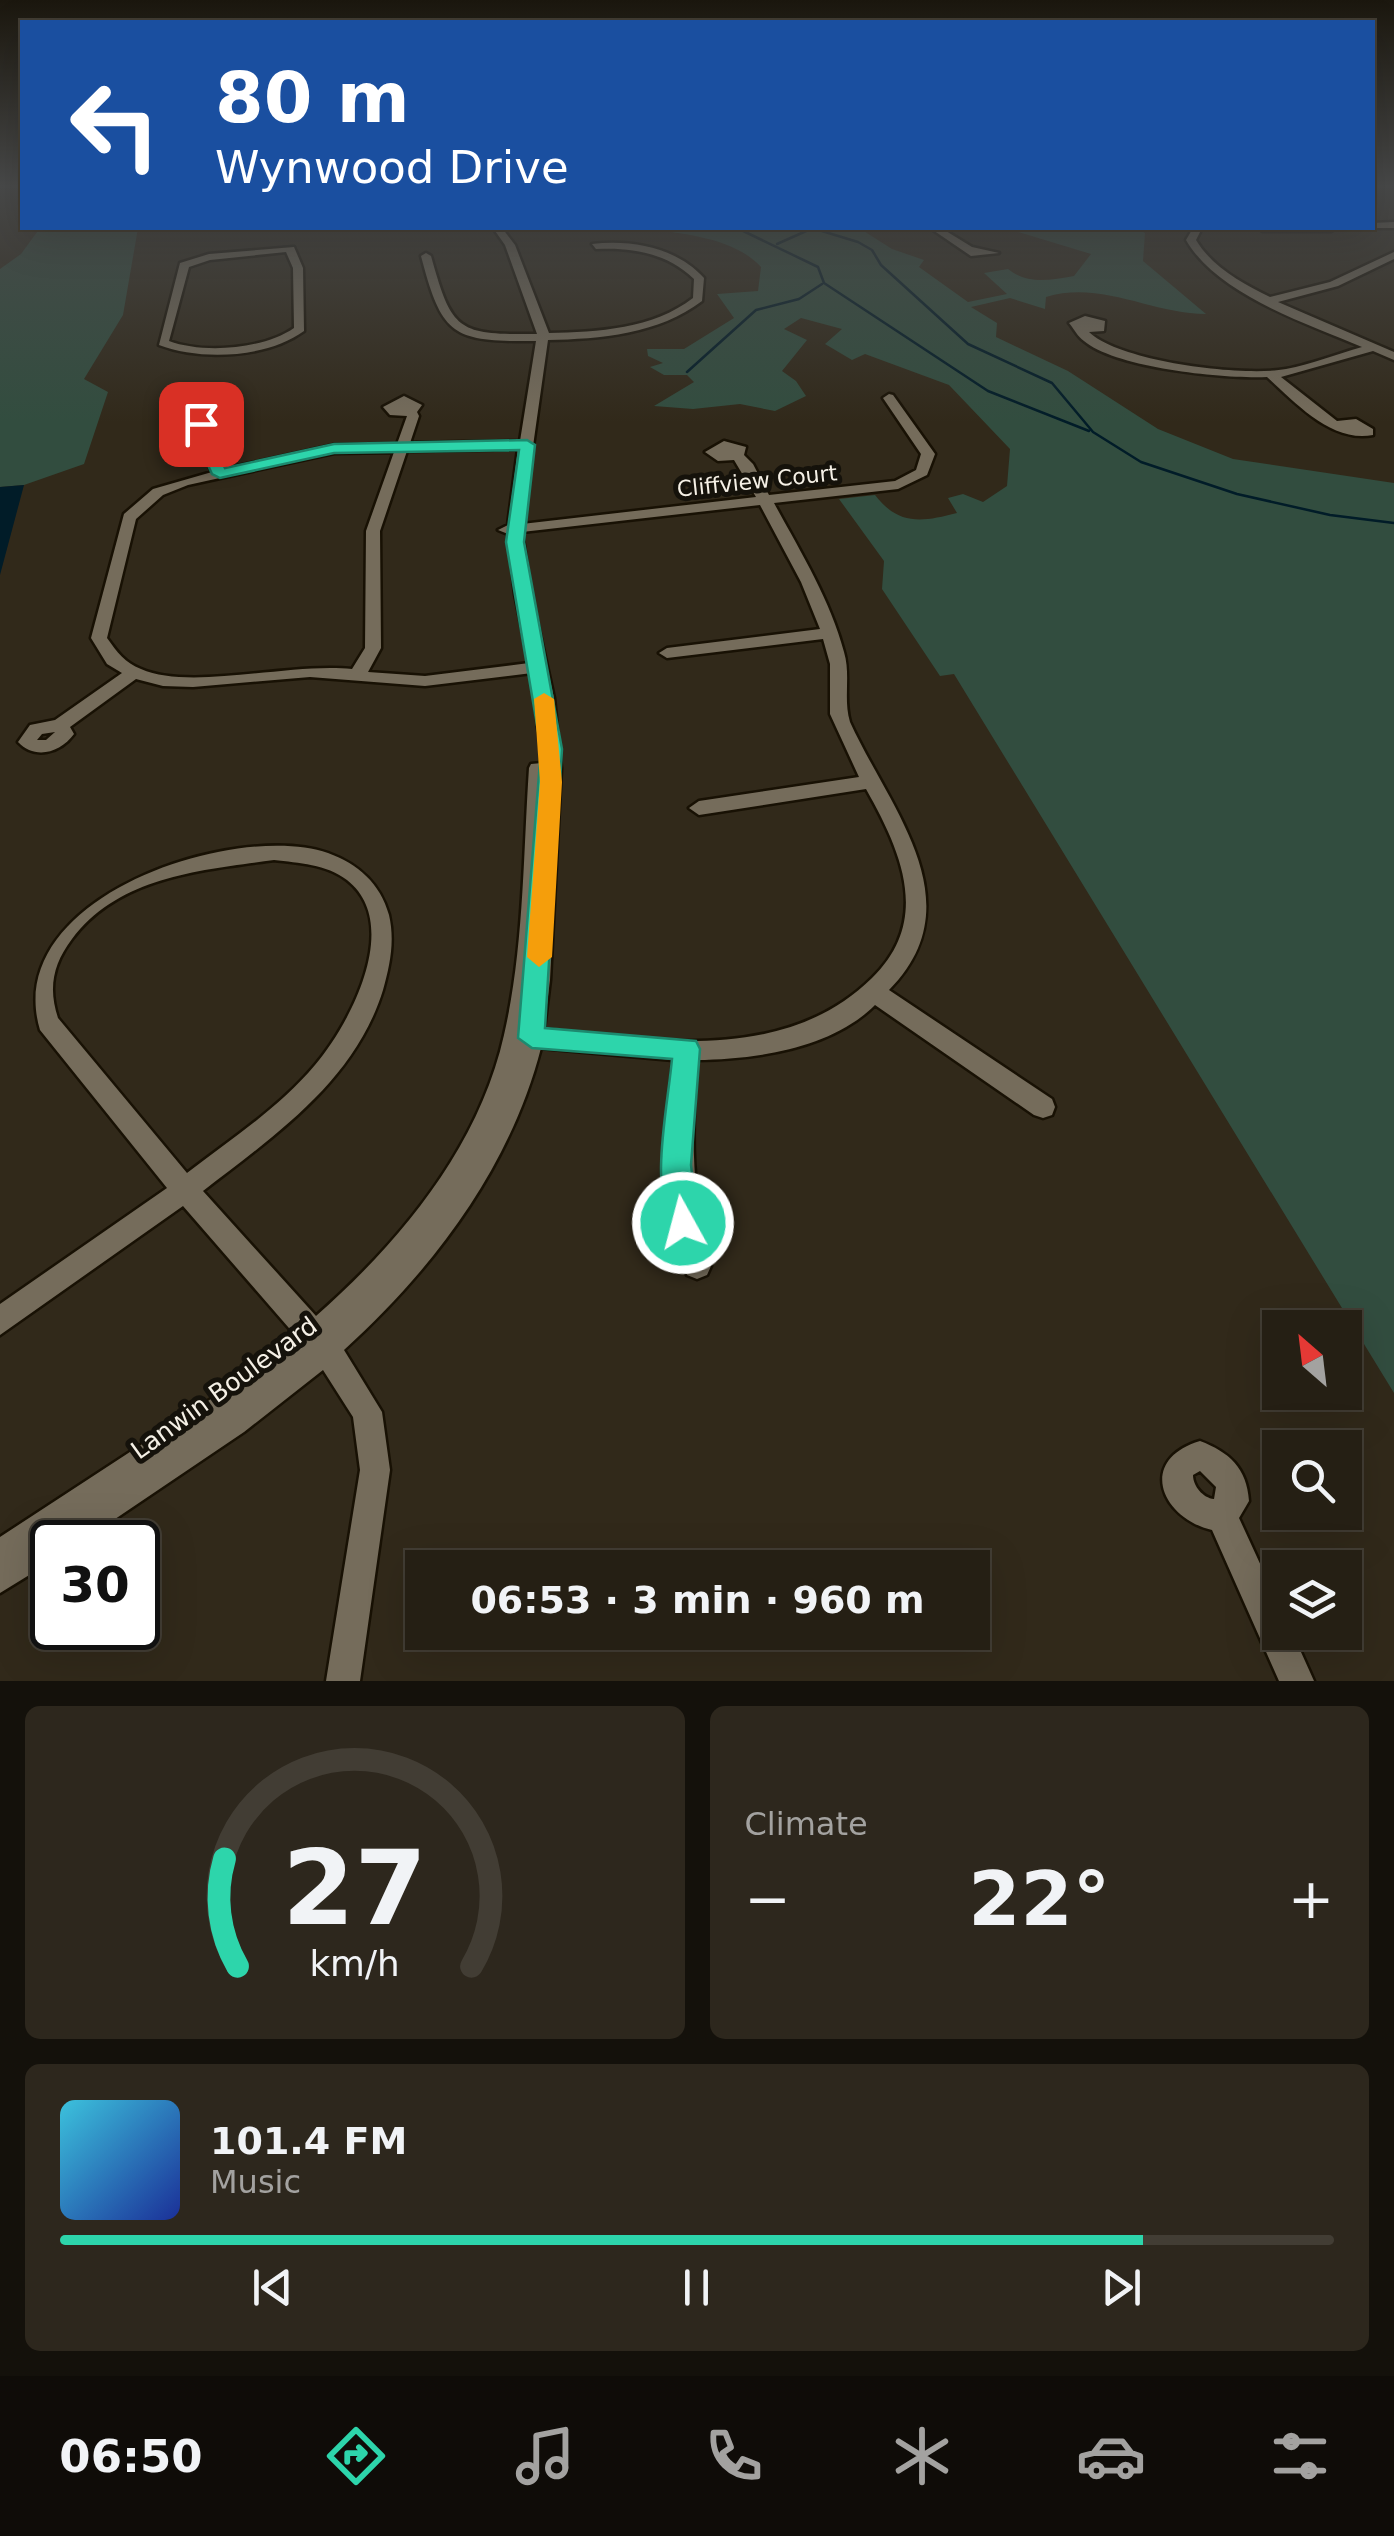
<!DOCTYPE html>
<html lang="en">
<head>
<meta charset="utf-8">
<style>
	body { margin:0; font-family:"DejaVu Sans",sans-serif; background:#2d271d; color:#f1f3f6; height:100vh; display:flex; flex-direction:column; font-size:38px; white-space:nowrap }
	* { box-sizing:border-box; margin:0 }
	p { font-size:32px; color:#a3a2a0 }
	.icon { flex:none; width:55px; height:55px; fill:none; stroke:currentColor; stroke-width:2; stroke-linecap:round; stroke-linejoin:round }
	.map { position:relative; height:1681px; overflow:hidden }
	.drawer { display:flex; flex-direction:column; gap:25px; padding:25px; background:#14110b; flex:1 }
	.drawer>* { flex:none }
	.banner { position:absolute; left:20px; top:20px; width:1355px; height:210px; border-radius:0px; box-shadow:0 10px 40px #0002,0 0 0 2px #423d34; background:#1a4fa0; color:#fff; overflow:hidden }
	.needle { width:65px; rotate:332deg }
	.fabs { position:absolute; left:1262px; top:1310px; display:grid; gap:20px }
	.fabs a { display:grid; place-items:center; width:100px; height:100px; border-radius:0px; background:#251f14; box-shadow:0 10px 40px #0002,0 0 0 2px #423d34; font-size:50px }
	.speed { position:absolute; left:30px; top:1520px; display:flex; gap:20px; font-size:50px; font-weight:700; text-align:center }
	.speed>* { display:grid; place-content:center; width:130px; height:130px; border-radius:50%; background:#251f14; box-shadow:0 10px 40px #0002,0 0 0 2px #423d34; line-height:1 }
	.speed .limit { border:5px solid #111; border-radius:15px; background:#fff; color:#111 }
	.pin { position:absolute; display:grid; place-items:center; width:85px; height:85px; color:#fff; margin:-42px; border-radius:20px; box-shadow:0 5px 15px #0006 }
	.me { position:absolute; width:110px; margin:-55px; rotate:353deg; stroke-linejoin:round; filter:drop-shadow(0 0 8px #0008) }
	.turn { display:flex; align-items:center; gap:35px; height:210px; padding:0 30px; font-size:45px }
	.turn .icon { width:130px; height:130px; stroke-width:2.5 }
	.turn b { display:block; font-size:70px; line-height:85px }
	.big { font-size:75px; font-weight:600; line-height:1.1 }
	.drawer .card { flex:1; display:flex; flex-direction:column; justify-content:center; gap:15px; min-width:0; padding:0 35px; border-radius:15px; background:#2d271d }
	.drawer .dial { align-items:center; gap:0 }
	.dial svg { height:260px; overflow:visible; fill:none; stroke:#423d34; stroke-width:7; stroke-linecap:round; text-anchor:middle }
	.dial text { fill:#f1f3f6; stroke:none }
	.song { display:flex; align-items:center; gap:30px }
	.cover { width:120px; height:120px; border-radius:15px; background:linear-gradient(135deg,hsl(190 70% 55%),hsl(230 70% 35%)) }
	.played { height:10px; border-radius:5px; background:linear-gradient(90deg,#2dd5ab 85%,#423d34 85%) }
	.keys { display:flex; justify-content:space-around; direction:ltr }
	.heat { display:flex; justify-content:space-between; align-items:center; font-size:55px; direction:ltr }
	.drawer .tiles { flex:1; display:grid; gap:25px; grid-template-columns:1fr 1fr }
	.card:last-child { grid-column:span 2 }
	.trip { position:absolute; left:405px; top:1550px; width:585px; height:100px; border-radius:0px; background:#251f14; box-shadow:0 10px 40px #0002,0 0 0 2px #423d34; font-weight:600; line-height:100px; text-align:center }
	.tabs { display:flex; height:160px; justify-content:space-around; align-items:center; background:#0f0c08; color:#a3a2a0 }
	.tabs .icon { width:70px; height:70px }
	.tabs .current { color:#2dd5ab }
	.tabs b { font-size:45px; color:#f1f3f6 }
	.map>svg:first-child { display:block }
</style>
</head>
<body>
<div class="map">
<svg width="1394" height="1681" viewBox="0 0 1394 1681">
	<rect width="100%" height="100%" fill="#31291a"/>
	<path fill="#324d3f" d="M40,228H138L123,315L84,379L108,392L84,464L24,485L0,487V269L21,254Z
		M647,228H859L892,249L924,260L919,267L968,302L1007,294L984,273L1008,269C1028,285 1050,280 1074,276L1091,254L1005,228H1134L1145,233L1143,261L1206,314C1152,314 1101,280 1046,297L1045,309L1010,298L971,307L997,323L996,337L1068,371L1158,429L1233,459L1394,483V1393L954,674L940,676L882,589L884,561L839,499L875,495C899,526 922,522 957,513L948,498L963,494L983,502L1007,486L1010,449L949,385L865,354L852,360L825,344L842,329L801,318L784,329L807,340L782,371L796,381L806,396L775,411L740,404L693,409L654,406L694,382L687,375H664L650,367L663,363L648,356L647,349H684L734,318L717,294L758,291L761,267C733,237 686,235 647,228Z"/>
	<path fill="#011c28" d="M24,485L0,575V487Z"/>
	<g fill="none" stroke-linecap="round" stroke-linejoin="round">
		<path stroke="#011c28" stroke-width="2.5" d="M737,228L818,267L824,283L988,391L1089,431
			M812,228L858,242L872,250L881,265L968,344L1052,383L1093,432L1141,462L1237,494L1330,515L1394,523
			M777,244L813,228
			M687,372L756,310L799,299L822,284"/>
		<defs>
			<path id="minor" d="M1394,222V228H1368H1372V223Z
				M493,228H502L515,245L549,333C598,332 653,329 693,298L694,279C667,253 632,247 596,249L592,244C632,239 677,248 704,278L702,301C659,334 600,339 548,340L522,524L756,497L734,460L718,461L705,452L724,441L746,447L744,455L753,464L769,495L895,481L916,470L921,454L883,398L889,394L893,395L935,454L927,475L898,489L774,503C800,551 830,599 844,652C851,675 843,699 850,722C889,808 976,902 889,990L1052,1099L1055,1107L1052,1115L1043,1118L1034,1115L875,1005C831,1049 756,1059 697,1060C691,1131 691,1196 711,1266L707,1275L697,1279L687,1275L683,1266C664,1196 666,1131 673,1060L541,1048C510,1168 434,1268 344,1350L382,1412L390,1470L360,1681H326L360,1470L353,1417L323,1370L244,1432L81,1542H52V1561L0,1593V1537L214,1397L295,1335L183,1206L0,1335V1304L167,1188L40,1030C0,896 238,821 328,853C358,864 380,883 389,915C395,941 390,965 383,990C355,1081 274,1136 203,1191L316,1316C400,1242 479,1147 504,1035C524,948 523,857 529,768L531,764L542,763L532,673L425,686L310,677L193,687L163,686L136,679L70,727L74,734C60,753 35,760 18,742L30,725L55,720L122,673L107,664L91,638L124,514L153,489L212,472L192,430L176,425L188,413H207L213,421L204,427L224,469L334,445L397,444L407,416L390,415L383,407L404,396L422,405L417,412L419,416L410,443L520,441L536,341C452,342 442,336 421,256L426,253L431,256C452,331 457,335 537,334L505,245ZM518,449L508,525L498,530L508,534L515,594L529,663L425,676L368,672L381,648L380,531L407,451ZM394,452L366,531L365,648L352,669C291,662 191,691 141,669C125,663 117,652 107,638L136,519L163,495L188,485L334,453ZM760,505L801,582L820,629L667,648L659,653L667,658L823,639L830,664V714L859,777L699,801L689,808L699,815L866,789C901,851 932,920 872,978C786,1063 654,1042 544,1029L550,980L561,768L554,698L531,594L522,532ZM55,732L46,740H37L42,734ZM274,860C299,863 326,864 347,880C403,924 350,1024 315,1065C279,1108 231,1139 187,1173L58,1018C48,988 53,964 72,939C119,876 202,870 274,860Z
				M930,228H941L972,247L999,253L971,256Z
				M1193,228H1202L1196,240C1213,268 1242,283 1270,297L1330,282L1394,252V259L1338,286L1278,302L1394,352V360L1373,351L1281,377L1337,421L1356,419L1373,429V435C1331,443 1295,402 1267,377C1224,379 1116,368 1084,341C1078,337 1074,329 1069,323L1085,316L1105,321L1104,331L1089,332C1120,362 1244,377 1286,369C1312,364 1337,354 1362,347C1306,323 1218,295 1186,240Z
				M1258,228H1336L1331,231H1263Z
				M294,247L303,268L304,331C267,358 201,361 159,345L180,263L209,254ZM286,252L293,268L294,328C264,349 204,354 169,341L189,267L210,260Z
				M1200,1441C1229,1452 1247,1468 1249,1501L1239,1518L1280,1607V1632H1292L1314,1681H1279L1212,1530C1161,1518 1137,1460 1200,1441ZM1200,1471L1216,1487L1214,1499C1203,1498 1193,1486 1193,1475Z"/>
		</defs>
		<use href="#minor" stroke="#181104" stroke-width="5"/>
		<use href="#minor" fill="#756c5b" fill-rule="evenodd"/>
	</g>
	<linearGradient id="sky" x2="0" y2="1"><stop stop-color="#1b170e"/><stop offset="0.44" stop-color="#484949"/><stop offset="1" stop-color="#484949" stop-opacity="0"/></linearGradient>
	<rect width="1394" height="422" fill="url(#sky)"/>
	<path fill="#2dd5ab" stroke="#1d8a6f" stroke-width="2.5" d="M196,421L209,424L205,428L225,468L334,444L527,440L535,445L524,542L562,749L545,1028L696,1041L700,1049L691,1165L698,1223L694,1233L683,1237L672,1233C650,1182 667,1113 672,1059L532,1048L518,1038L541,749L506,542L519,450L334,453L220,478L212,474L190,426Z"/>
	<path fill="#f59e0b" d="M544,693L554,699L562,782L552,957L539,967L527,957L540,782L534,699Z"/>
	<g text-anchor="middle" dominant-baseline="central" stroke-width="10" stroke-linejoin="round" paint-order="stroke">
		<g font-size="22" fill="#f5f0e6" stroke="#15120b">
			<text transform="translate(757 481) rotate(-6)">Cliffview Court</text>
		</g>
		<g font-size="25" fill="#f5f0e6" stroke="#15120b">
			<text transform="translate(224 1388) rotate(-36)">Lanwin Boulevard</text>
		</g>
	</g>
</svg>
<div class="fabs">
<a><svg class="needle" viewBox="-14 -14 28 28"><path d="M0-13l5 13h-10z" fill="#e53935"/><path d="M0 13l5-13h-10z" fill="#a3a2a0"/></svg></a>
<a><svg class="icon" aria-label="search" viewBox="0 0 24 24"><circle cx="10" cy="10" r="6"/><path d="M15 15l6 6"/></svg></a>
<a><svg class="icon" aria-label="layers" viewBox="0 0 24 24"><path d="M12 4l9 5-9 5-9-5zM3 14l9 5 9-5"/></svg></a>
</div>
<div class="speed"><div class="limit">30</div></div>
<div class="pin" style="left:201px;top:424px;background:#d93025"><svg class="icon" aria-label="arrive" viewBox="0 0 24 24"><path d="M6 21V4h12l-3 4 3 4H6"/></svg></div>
<svg class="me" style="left:683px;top:1223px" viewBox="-20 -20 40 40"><circle r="17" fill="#2dd5ab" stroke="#fff" stroke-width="3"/><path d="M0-11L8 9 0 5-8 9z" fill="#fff"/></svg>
<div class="trip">06:53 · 3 min · 960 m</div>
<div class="banner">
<div class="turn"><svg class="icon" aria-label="left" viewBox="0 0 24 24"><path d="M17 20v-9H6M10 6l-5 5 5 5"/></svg><div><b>80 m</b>Wynwood Drive</div></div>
</div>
</div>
<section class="drawer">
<div class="tiles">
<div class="card dial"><svg viewBox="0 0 100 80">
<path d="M14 69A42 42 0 1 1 86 69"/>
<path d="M14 69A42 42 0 0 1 10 36" stroke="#2dd5ab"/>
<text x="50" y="56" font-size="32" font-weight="700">27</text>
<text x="50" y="72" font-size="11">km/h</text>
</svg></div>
<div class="card"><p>Climate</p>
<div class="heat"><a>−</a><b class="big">22°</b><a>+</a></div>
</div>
<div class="card">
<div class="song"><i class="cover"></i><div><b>101.4 FM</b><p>Music</p></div></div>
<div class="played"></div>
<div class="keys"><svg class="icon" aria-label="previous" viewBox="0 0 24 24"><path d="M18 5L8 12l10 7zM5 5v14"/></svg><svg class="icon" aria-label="pause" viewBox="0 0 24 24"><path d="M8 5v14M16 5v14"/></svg><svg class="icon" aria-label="next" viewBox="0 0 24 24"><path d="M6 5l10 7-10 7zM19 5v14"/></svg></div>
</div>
</div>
</section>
<nav class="tabs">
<b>06:50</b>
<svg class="icon current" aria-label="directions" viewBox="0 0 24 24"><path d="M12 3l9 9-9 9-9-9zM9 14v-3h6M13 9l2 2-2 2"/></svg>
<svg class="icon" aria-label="music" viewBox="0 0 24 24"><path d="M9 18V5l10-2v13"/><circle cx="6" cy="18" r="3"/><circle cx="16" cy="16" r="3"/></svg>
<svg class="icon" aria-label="phone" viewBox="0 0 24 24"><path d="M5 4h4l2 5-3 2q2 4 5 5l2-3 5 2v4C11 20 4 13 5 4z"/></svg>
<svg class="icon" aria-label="climate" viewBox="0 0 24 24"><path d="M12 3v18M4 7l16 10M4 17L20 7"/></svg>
<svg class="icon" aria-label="car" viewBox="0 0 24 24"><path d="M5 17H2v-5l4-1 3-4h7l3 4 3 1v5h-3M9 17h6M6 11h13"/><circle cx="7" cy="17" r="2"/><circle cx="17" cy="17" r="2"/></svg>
<svg class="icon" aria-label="filters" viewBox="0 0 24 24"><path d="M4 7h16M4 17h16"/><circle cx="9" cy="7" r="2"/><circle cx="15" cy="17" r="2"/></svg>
</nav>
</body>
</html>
